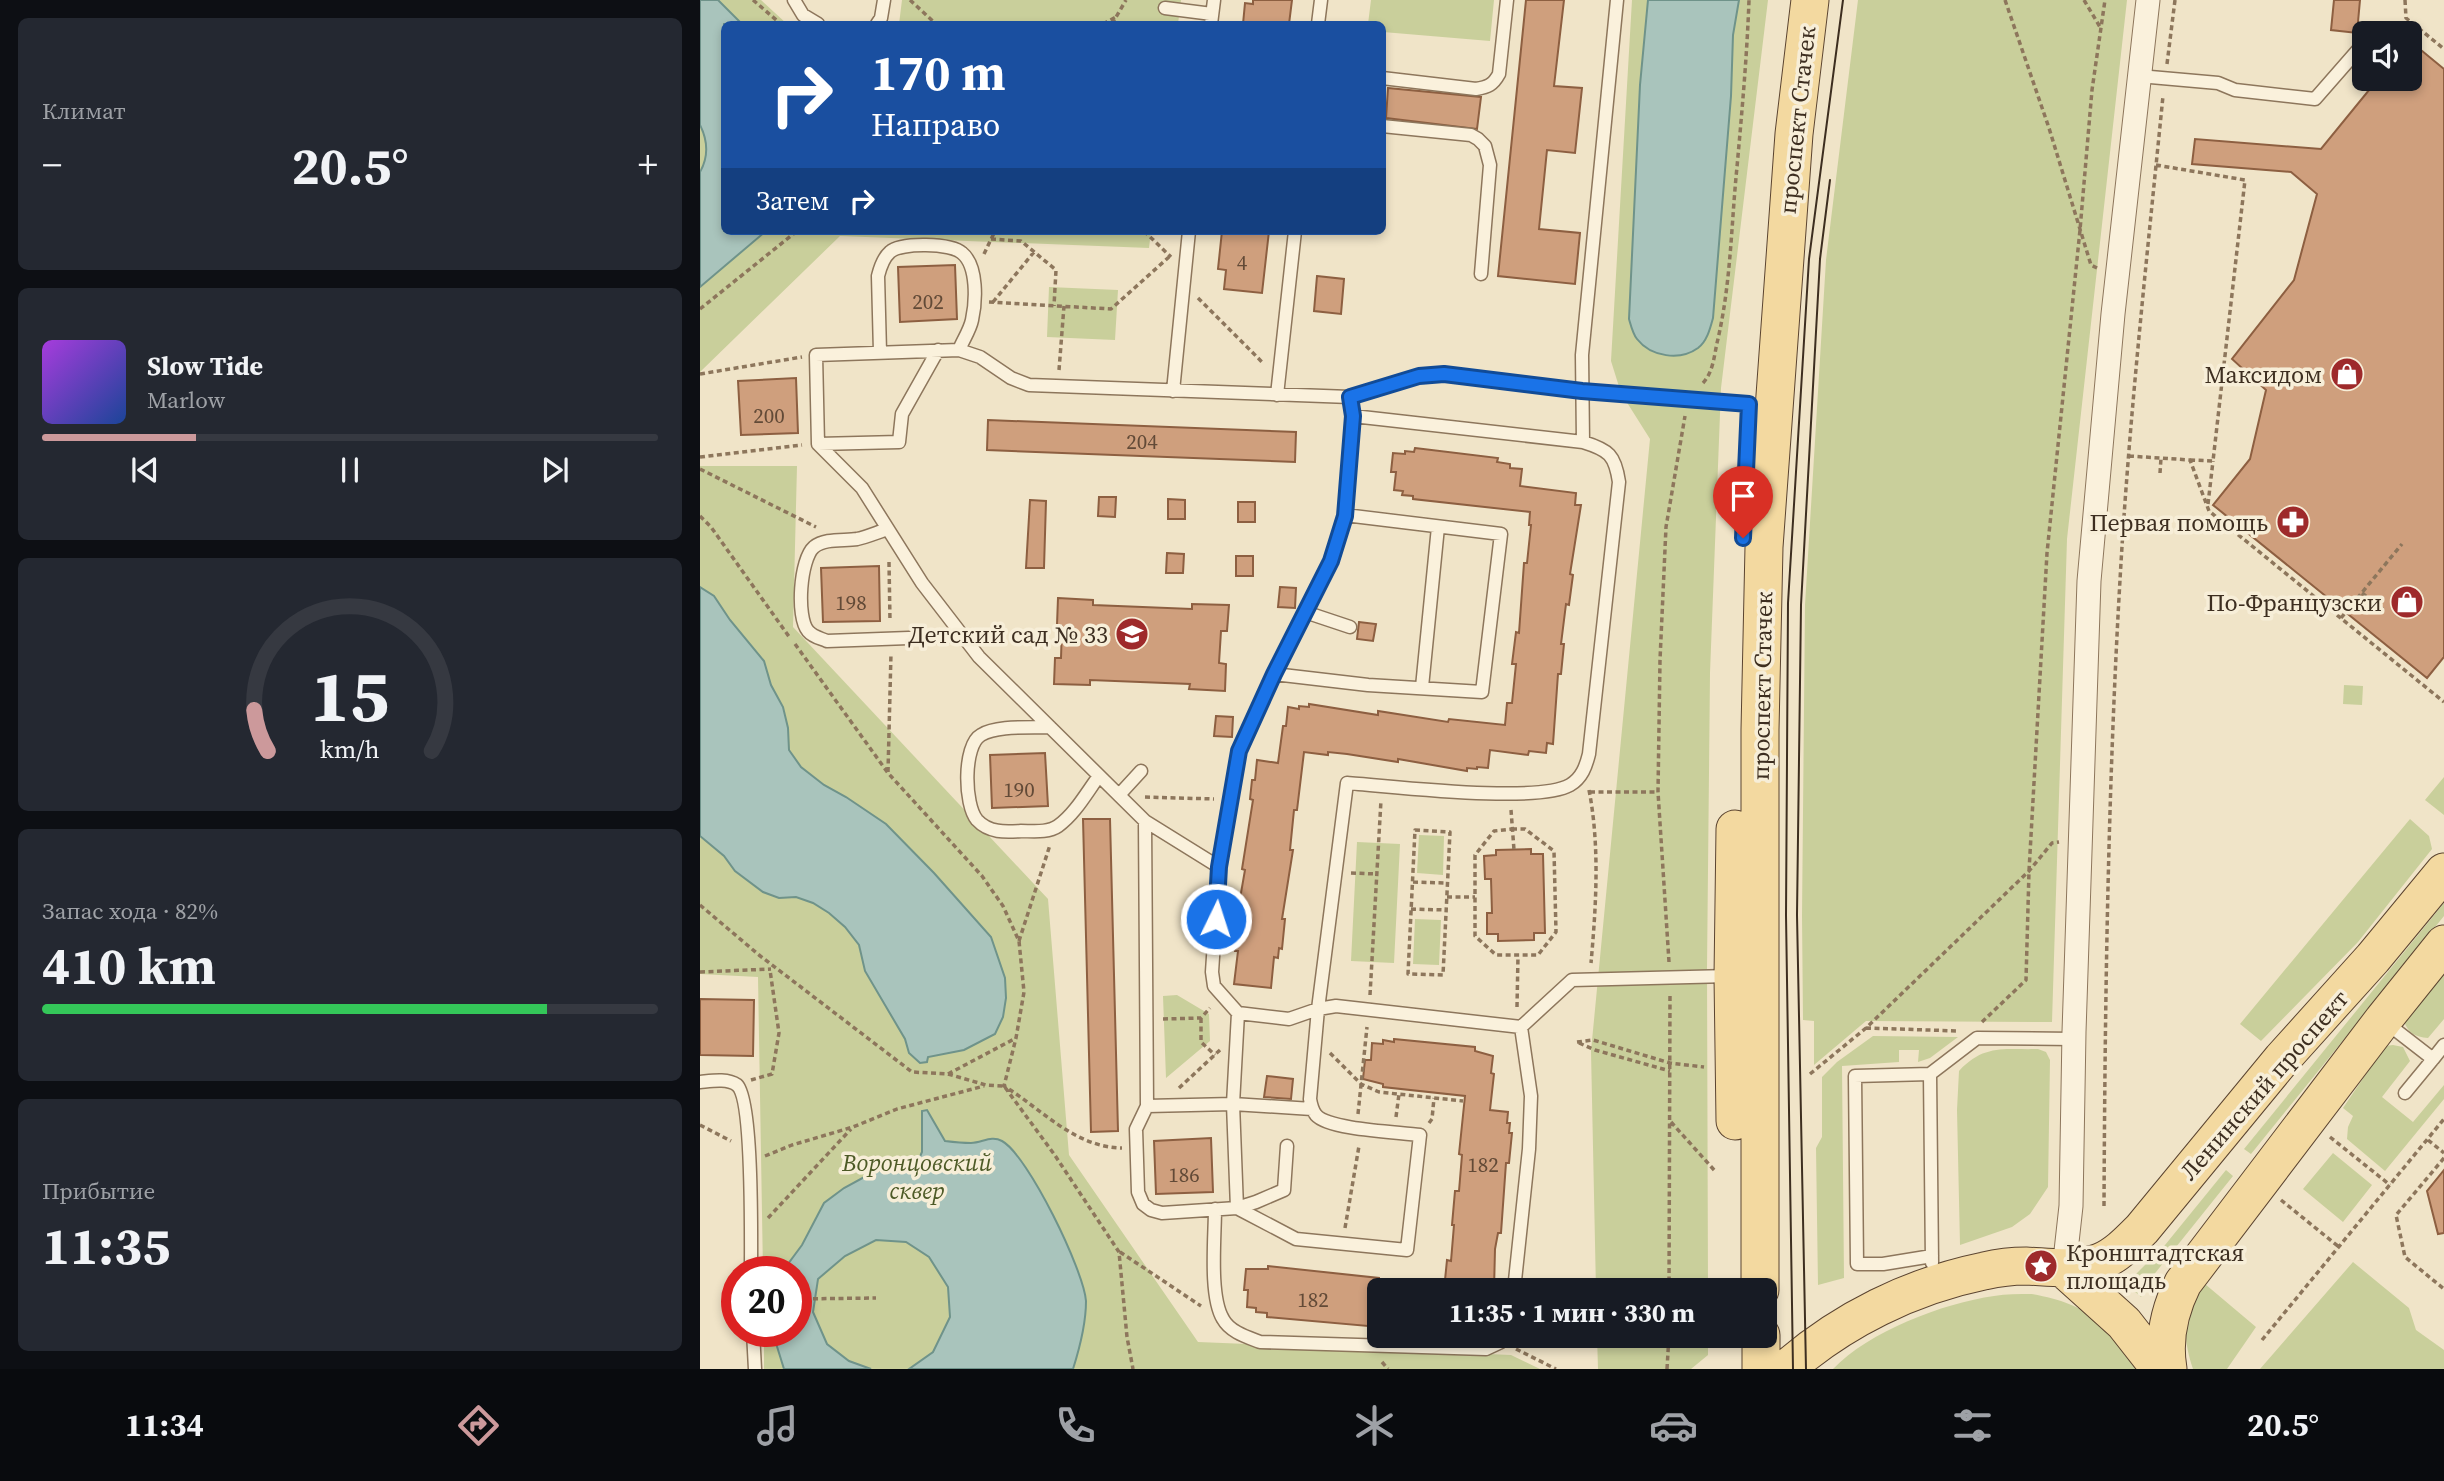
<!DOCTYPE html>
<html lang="ru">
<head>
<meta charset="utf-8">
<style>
	body { margin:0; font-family:"Source Serif 4",serif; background:#242831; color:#f1f3f6; height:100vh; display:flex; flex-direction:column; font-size:26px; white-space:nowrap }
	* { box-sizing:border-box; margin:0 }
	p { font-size:23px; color:#9ea1a6 }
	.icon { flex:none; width:38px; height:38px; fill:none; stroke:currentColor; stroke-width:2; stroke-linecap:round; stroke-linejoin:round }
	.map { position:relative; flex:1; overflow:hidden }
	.side { display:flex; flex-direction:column; gap:18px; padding:18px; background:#0d0f14; width:700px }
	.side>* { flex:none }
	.banner { position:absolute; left:21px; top:21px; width:665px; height:214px; border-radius:10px; box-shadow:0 4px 10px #0003; background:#1a4fa0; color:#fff; overflow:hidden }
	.fabs { position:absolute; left:1652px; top:21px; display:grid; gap:14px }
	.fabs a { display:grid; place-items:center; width:70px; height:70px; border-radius:10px; background:#171b24; box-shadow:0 4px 10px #0003; font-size:35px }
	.speed { position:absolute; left:21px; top:1256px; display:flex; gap:14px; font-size:35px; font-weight:700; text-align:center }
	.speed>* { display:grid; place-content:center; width:91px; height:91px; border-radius:50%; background:#171b24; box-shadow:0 4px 10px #0003; line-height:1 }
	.speed .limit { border:10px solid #d22; background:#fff; color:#111 }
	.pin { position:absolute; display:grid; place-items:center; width:60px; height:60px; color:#fff; margin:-72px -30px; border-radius:50% 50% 50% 0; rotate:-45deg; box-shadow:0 0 7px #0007 }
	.pin .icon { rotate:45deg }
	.me { position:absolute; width:77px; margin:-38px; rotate:4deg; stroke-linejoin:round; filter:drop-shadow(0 0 5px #0008) }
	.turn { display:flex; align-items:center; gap:24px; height:147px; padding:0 35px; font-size:32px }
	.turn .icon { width:91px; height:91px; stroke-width:2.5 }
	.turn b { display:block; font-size:49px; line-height:60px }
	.then { display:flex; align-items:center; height:66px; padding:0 35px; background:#0003; gap:14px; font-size:26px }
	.big { font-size:52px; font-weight:700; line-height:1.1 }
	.side .tile { flex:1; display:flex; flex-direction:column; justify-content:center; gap:10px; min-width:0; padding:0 24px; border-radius:10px; background:#242831 }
	.side .dial { align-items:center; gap:0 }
	.dial svg { height:182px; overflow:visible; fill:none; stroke:#363941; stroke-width:7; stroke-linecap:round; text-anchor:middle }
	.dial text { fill:#f1f3f6; stroke:none }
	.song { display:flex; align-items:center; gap:21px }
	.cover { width:84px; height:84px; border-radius:10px; background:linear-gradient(135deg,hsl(280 70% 55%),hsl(220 70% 35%)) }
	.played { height:7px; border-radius:4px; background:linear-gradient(90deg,#cc999b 25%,#363941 25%) }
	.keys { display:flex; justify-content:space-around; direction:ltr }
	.heat { display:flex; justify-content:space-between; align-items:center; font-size:38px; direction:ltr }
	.charge { height:10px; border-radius:5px; background:linear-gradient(90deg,#34c759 82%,#363941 0) }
	.trip { position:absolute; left:667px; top:1278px; width:410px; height:70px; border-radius:10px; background:#171b24; box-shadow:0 4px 10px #0003; font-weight:700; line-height:70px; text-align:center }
	.tabs { display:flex; height:112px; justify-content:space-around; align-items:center; background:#090b0e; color:#9ea1a6 }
	.tabs .icon { width:49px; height:49px }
	.tabs .on { color:#cc999b }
	.tabs b { font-size:32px; color:#f1f3f6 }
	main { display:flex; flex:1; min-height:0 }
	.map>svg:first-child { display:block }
</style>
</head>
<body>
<main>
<section class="side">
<div class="tile"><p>Климат</p>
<div class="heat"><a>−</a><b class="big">20.5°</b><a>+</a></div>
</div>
<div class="tile">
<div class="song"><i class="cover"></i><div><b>Slow Tide</b><p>Marlow</p></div></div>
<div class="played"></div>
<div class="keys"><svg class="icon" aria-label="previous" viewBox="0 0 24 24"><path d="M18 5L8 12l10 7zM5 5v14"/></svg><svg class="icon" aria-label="pause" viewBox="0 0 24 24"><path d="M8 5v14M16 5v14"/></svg><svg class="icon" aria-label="next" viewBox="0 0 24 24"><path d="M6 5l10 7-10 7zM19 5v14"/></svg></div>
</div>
<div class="tile dial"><svg viewBox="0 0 100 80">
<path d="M14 69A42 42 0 1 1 86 69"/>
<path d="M14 69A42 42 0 0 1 8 51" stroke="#cc999b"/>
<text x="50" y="56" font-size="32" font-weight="700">15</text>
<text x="50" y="72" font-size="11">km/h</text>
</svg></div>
<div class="tile"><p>Запас хода · 82%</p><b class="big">410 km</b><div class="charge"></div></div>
<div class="tile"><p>Прибытие</p><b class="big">11:35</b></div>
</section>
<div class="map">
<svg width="1744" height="1369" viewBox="0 0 1744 1369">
	<rect width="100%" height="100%" fill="#f0e4c8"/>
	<path fill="#c9cf9b" d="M0,0H61L87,24H24V231H451L449,248L140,236L0,372Z
		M202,0H481L478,24H199Z
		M671,0H794L790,41L683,32L682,24H668Z
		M932,0H1068L1021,388L1010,673L1007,969L1008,1290H896L891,1051L950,439L921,393L911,361Z
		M1158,0H1427L1367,539L1352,1022L1166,1021L1114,1065V1021L1103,1020L1102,916L1105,605L1126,260Z
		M349,287L418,290L415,340L347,337Z
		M0,466H97L93,627L348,899L369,1155L498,1342L811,1355L840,1369H64V1332H96V1272H63L58,977L0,974Z
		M1644,685L1663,686L1662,705L1643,704Z
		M1744,777V815L1725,800Z
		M1710,819L1729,836L1732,849L1658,942L1561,1041L1540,1024Z
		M719,835L744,836L743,875L717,873Z
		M657,842L700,844L694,963L651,961Z
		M1744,903V916L1551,1154L1544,1149Z
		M715,919L741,920L739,965L713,964Z
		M1744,967V1019L1728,1038C1715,1037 1708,1033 1704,1021Z
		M477,995L509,1014L510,1041L466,1078L463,996Z
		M1173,1036L1258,1037L1230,1058L1218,1062L1219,1050H1199V1062L1142,1066L1144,1278L1118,1285L1116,1148L1122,1137V1077L1137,1062Z
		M1693,1045L1703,1047L1710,1061L1682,1097L1713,1122L1744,1085V1099L1685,1171L1647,1139L1648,1127L1653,1116L1643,1108L1685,1046Z
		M1338,1049L1346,1052L1350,1060L1348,1187L1330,1214L1312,1227L1260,1245L1257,1110L1259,1071C1284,1044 1304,1050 1338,1049Z
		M1633,1153L1672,1185L1643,1222L1603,1189Z
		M1526,1170L1533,1176L1452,1277L1441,1297L1426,1284L1465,1245Z
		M1653,1262L1709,1308L1716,1330L1744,1350V1369H1560Z
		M1505,1284L1556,1327L1527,1369H1493C1481,1333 1484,1315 1505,1284Z
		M1332,1294C1392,1305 1403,1323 1438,1369H1133C1168,1332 1243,1303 1294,1296C1306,1294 1319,1294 1332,1294Z
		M897,1335H1008V1355L991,1369H898Z"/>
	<path fill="#a9c4bc" stroke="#6f938a" stroke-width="2" d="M0,0H18L42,24H24V231H66L0,287V172C9,156 8,141 0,125Z
		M948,0H1039L1033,35L1031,96L1013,318C1010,329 1007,341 998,348C980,361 951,357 937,339C933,334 931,326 929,319L940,85Z
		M0,587L14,596L30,620L64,661L71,685L83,707L88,728L89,750L101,767L124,785L146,797L186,824L234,873L291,937L305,978L306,998L303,1017L295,1034L264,1050L228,1057L227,1062L220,1063L209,1053L205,1039L165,971L159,945L145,927L129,913L113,903L96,897L79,898L63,892L35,871L24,856L0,836Z
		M227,1110L245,1141C253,1142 263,1143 271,1143C282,1143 291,1135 302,1141C328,1155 384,1271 386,1301C386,1324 380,1347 373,1369H209L233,1352L250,1317L248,1287L229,1257L206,1242L176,1240L145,1256L118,1279L113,1312L127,1344L149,1361L171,1369H84L75,1340L74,1332H96V1272H82L102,1245L124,1203L144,1188L168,1175L184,1169L210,1165L219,1159L222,1152V1111Z"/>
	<path fill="#cf9f7d" stroke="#8d5f41" stroke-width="2" d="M553,0H592L589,24H543L545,3L553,4Z
		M826,0H864L854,86L882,88L875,153L847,150L839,229L880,233L875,284L798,276Z
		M1634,0H1660L1657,33L1631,30Z
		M1710,41L1744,69V657L1727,678L1513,505L1550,459L1566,390L1532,359L1594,280L1617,194L1591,172L1492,164L1495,139L1621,149L1678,79H1710Z
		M688,88L781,97L777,129L686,118Z
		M522,231H569L562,293L524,289L526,270L518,269Z
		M255,265L257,319L200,322L198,267Z
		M617,276L644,279L641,314L614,311Z
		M96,378L98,433L41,435L38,381Z
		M288,420L596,432L595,462L287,450Z
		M715,448L798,458L797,462L810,464V468L822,469L820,486L876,493L875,505H881L870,574L873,575L869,605L866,604L861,644H864L861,674H858L853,744L847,743L846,753L829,751L828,755L790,750L788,768L777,767V769L767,768V771L698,759V762L647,754L628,752V755L604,752L597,810H594L590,850H593L582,919H585L582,949L579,948L578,958L574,957L571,988L534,984L538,951H535L536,940L533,939L545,870L542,869L553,800L550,799L552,780H555L557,760L578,763L583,726H586L588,707L599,709V706L609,707V704L678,715V711L748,722L749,719L805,725L807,703H812L816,664H812L816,632L819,633L824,563H827L831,525H829L830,512L713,499V496L702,495L703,491L694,490L696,472H691L693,453L705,454V451L714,452Z
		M399,497H416L415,517L398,516Z
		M468,499L485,500V519H468Z
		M330,500L346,501L344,568H326Z
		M538,502H555V522H538Z
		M467,553L484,554L483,573H466Z
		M536,556H553V576H536Z
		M179,566L180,621L123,622L121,568Z
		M580,587L596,588L595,608L578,607Z
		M358,598L393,600V605L492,609V604L529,605L527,631H521L519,663L526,664L525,691L489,689L490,684L390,680V685L354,684L355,658H361L362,626L357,625Z
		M659,622L676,624L673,641L657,639Z
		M516,716L533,717L532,737L514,736Z
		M345,753L348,806L292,808L290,755Z
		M383,819H410L418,1131L391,1132Z
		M831,849V854H843L845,933H834V940L798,941V934H787V913H792L791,879H785L784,856L796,855V850Z
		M0,999L54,1000L53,1056L0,1055Z
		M694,1039L775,1047V1051L793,1056L791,1073L794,1074L790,1110L808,1112L807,1123H810L809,1133H812L809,1163H806L801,1233H798L795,1249L794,1290H744L747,1260L751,1261L754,1225H752L755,1191H759L762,1155L759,1154L765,1096L683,1087V1084L663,1079L665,1060H671L672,1043L683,1044V1040L694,1042Z
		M567,1076L593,1079L591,1099L564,1097Z
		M511,1138L513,1192L456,1194L454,1141Z
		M1744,1170V1233L1738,1234L1727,1191Z
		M568,1266L679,1278V1327L567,1317V1313L556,1312V1308L547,1307L548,1290H544L546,1269H568Z"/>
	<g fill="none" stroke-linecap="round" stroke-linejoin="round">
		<defs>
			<path id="lane" d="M94,0L103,15L118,24
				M465,8L512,14
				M177,24L181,18L184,0
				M511,24L514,0
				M618,24L621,0
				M1673,33L1676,30
				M1439,76L1518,83L1535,90L1615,99L1664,43
				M682,78L776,89C788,87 793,85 799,74L807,0
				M682,126L771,135L778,139L785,146L790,165L781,274
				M238,350L202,414L199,442L118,444L116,355L259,350L280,357L311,378L329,385L650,397L719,376L743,374L882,391L1049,404
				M180,352L178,276C180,268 183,258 190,252C201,242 251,243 262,253C278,266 276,302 272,320C270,330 263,340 259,350
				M473,391L489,231
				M577,395L595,231
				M653,416L883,442
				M118,444L162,488L222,583L279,657L445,821L447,1106L533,1104L537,1208
				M188,529C178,532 167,537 157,539C144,541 125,538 114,547C100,559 96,617 108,631C113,637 120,638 127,641L263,636
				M605,612L650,627
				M574,674L668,685L782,692L801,534L645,515
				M722,687L738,527
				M350,727C331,728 297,725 281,735C263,745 264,805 277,820C289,833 305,832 321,831C333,831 348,833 358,826C375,814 387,792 399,776
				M419,795L441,771
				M445,821L519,867
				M538,1013L589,1019L618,1009L636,1006L821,1027L872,980L1029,976
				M1684,1021L1733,1059L1705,1093
				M1733,1059L1744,1045
				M1230,1074L1232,1263
				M0,1082C11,1081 27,1078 37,1085C53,1099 51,1244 51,1272
				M447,1106L436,1129L438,1192L443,1204L451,1210L462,1213L537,1208L556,1202L584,1190L587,1146
				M612,1109L533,1104L538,1013L514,986L512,972L519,867L539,751L574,674L631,561L645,515L653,416L650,397
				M537,1208L596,1239L707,1250L720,1135C699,1132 629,1130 616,1115C612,1110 611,1105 610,1099L618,1009L647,783C691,786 836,804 870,785C882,778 886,766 889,754L919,482C915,455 909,450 883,442L882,355L917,0
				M515,1209C515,1237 509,1296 523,1319C530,1332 547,1337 560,1342L786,1349L801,1342L805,1335
				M1232,1256L1183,1264H1157L1155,1076L1230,1074L1277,1038L1374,1039
				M814,1290L829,1149L831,1096L821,1027
				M53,1332L55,1369"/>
			<path id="street" d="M1364,1269L1371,1206L1374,1032L1389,581L1413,314L1448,0"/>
			<path id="primary" d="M1035,829L1033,976L1035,1121
				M1364,1269L1424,1323L1460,1369
				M1060,1290V730L1064,547L1094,134L1110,0
				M1061,1335V1369
				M1086,1369C1142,1320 1211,1286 1284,1271C1297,1268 1313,1266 1326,1266C1351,1267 1376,1271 1400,1262C1416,1256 1430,1241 1442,1229L1582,1059L1673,958L1744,872
				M1468,1369C1463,1339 1470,1309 1483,1283L1683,1020L1744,944"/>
		</defs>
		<use href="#lane" stroke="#8d765c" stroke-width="15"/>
		<use href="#street" stroke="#8d765c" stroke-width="25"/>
		<use href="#primary" stroke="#5b4430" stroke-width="39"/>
		<path stroke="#8d765c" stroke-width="3.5" stroke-dasharray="5 3.5" stroke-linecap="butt" d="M53,0L81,24
			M210,0L236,24
			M1305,0L1349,128L1391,265L1397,268
			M1384,0L1400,27
			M1705,0L1706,18L1744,49
			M403,24L416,17
			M412,24L426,0
			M1467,64L1475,0
			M1456,165L1545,180L1513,461L1490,460
			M444,231L471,257
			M291,239L321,241L356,270L354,306
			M284,254L295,231
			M498,298L564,364
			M289,302L411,309L469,257
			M293,302L334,252
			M0,309L97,231
			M359,370L364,306
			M0,374L102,357
			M1003,383C1013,372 1014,357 1017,343C1031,285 1031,226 1037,167C1042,111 1047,56 1049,0
			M1429,456L1490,460L1509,511L1744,702
			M0,457L102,445
			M0,469L116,527
			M1460,473L1461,458
			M1508,504L1513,461
			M0,516L11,527L90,638
			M189,562L190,621
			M1662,593L1683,609
			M1641,618L1702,544
			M95,644L188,773L282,876L303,906L319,941L324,992L316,1038L304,1086C343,1110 374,1147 422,1148
			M188,772L191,653
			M889,790C900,846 896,907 891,963
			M890,792H958
			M445,797L514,799
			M811,810L814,850
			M812,829H825L854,851L856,932L838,955H796L775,936V855L794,831Z
			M715,830L750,832L743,975L708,974Z
			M651,873L677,874
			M713,882L747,883
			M747,897H775
			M0,905L59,955L212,1072L248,1074L286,1085L304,1086L354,1154L419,1252L427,1337L433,1369
			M711,909L746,910
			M319,941L350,845
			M969,962L958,792L960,660L966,527L985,416
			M0,972L71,969
			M670,995L681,800
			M817,1007L818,956
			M501,1018V1042L515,1055
			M463,1019L501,1018L510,1008
			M1282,1022L1326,980L1329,871L1347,553L1380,230L1392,90L1405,0
			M1166,1028L1259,1031
			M877,1042L893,1040L970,1063L1004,1067
			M879,1043L895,1050L970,1071
			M630,1053L661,1084L679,1092L763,1101
			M248,1074L316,1038
			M1110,1074L1166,1028L1329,871L1352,843L1359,842
			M51,1080L72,1074L79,1033L70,970
			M479,1088L520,1050
			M658,1114L667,1027
			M696,1117L699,1094
			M971,1122L1015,1171
			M729,1123L732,1119L734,1098
			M0,1125L31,1141
			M1630,1137L1690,1185
			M1728,1140L1744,1153
			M65,1156L92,1145L153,1127L197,1109L284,1086
			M1744,1158L1696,1215L1705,1257L1744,1289
			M1581,1200L1639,1247
			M1404,1206C1405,998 1408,788 1420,580C1429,419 1447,257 1463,96
			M68,1218L151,1129
			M645,1228L659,1146
			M420,1252L501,1306
			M969,1290L970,994
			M96,1299L176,1298
			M1562,1340L1744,1119
			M816,1349L856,1369
			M682,1362L688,1369
			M967,1369L969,1335"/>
		<use href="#lane" stroke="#faf1dc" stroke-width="12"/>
		<use href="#street" stroke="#faf1dc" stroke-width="23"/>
		<use href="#primary" stroke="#f3d9a0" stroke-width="37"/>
		<path stroke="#3d2e20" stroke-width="2" d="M1093,1369L1086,915L1088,603L1109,259L1143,0
			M1106,1369L1097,915L1101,605L1120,259L1130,180"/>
	</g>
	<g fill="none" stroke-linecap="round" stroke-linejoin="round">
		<defs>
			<path id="route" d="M516,919L519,867L539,751L574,674L631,561L645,516L653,416L650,397L719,376L744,374L882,391L1049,404L1043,538"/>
		</defs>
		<use href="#route" stroke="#114b97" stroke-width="18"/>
		<use href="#route" stroke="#1a73e8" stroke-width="12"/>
	</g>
	<defs>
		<symbol id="shop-disc" viewBox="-11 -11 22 22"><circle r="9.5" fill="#9e2a2b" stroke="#f7eed8"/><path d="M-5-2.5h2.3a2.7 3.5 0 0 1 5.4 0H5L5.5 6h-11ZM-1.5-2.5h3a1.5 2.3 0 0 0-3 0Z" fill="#fff"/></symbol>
		<symbol id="pharmacy-disc" viewBox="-11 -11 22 22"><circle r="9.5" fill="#9e2a2b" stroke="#f7eed8"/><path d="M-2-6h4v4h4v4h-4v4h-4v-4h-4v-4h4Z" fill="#fff"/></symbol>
		<symbol id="school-disc" viewBox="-11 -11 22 22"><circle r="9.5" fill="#9e2a2b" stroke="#f7eed8"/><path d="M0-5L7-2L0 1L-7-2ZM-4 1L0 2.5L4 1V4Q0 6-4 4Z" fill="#fff"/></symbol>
		<symbol id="sight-disc" viewBox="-11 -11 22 22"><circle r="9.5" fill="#9e2a2b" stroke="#f7eed8"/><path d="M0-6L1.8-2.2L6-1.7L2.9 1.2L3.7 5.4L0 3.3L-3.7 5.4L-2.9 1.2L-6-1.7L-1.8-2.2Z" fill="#fff"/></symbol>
	</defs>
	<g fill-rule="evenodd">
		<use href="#shop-disc" x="1628" y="355" width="38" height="38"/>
		<use href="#pharmacy-disc" x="1574" y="503" width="38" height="38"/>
		<use href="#shop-disc" x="1688" y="583" width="38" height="38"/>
		<use href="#school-disc" x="413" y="615" width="38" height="38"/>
		<use href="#sight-disc" x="1322" y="1247" width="38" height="38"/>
	</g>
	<g text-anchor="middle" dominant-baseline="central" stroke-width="7" stroke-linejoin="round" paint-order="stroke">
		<g font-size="21" fill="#624a37">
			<text x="542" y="262">4</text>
			<text x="228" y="301">202</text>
			<text x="69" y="415">200</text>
			<text x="442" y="441">204</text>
			<text x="151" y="602">198</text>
			<text x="319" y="789">190</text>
			<text x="783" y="1164">182</text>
			<text x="484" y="1174">186</text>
			<text x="613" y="1299">182</text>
		</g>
		<g font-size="24" fill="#3d2e20" stroke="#f7eed8">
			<text transform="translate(1097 120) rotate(-84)">проспект Стачек</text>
			<text transform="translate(1062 686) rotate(-89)">проспект Стачек</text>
			<text transform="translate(1564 1085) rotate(-49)">Ленинский проспект</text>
		</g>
		<g font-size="24" fill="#3d2e20" stroke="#f7eed8" text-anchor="end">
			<text x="1622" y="374">Максидом</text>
			<text x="1568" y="522">Первая помощь</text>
			<text x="1682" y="602">По-Французски</text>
			<text x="408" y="634">Детский сад № 33</text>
			<text x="1366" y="1252" text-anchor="start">Кронштадтская<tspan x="1366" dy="28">площадь</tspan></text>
		</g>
		<g font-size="24" font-style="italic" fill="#4d5a26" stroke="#f7eed8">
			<text x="217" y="1162">Воронцовский<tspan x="217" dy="28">сквер</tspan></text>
		</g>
	</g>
</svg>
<div class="fabs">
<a><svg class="icon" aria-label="sound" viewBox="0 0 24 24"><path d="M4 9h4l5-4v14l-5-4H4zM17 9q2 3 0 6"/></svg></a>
</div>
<div class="speed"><div class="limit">20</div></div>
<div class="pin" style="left:1043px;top:538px;background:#d93025"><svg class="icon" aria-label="arrive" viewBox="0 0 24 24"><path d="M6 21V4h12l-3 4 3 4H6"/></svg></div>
<svg class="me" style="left:516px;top:919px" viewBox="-20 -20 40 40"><circle r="17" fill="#1a73e8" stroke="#fff" stroke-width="3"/><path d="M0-11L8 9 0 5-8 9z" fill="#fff"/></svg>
<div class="trip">11:35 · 1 мин · 330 m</div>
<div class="banner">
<div class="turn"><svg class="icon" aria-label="right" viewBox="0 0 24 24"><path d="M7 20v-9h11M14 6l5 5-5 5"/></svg><div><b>170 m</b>Направо</div></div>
<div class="then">Затем<svg class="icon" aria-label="right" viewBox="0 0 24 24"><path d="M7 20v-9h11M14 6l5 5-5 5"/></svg></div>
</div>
</div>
</main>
<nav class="tabs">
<b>11:34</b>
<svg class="icon on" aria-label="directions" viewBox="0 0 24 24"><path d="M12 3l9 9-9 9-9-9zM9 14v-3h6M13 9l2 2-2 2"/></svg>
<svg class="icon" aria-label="music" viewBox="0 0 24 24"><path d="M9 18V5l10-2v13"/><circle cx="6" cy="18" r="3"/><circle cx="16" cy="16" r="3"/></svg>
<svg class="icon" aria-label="phone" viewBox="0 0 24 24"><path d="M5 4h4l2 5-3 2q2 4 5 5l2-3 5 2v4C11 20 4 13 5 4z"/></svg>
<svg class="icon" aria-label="climate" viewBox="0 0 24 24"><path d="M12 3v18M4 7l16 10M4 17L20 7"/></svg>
<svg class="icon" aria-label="car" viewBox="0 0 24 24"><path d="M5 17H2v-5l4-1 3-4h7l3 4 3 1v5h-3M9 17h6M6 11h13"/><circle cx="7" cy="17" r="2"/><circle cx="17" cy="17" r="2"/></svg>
<svg class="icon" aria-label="filters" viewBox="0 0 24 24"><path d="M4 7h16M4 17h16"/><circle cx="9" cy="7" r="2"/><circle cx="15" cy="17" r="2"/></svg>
<b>20.5°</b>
</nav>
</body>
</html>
